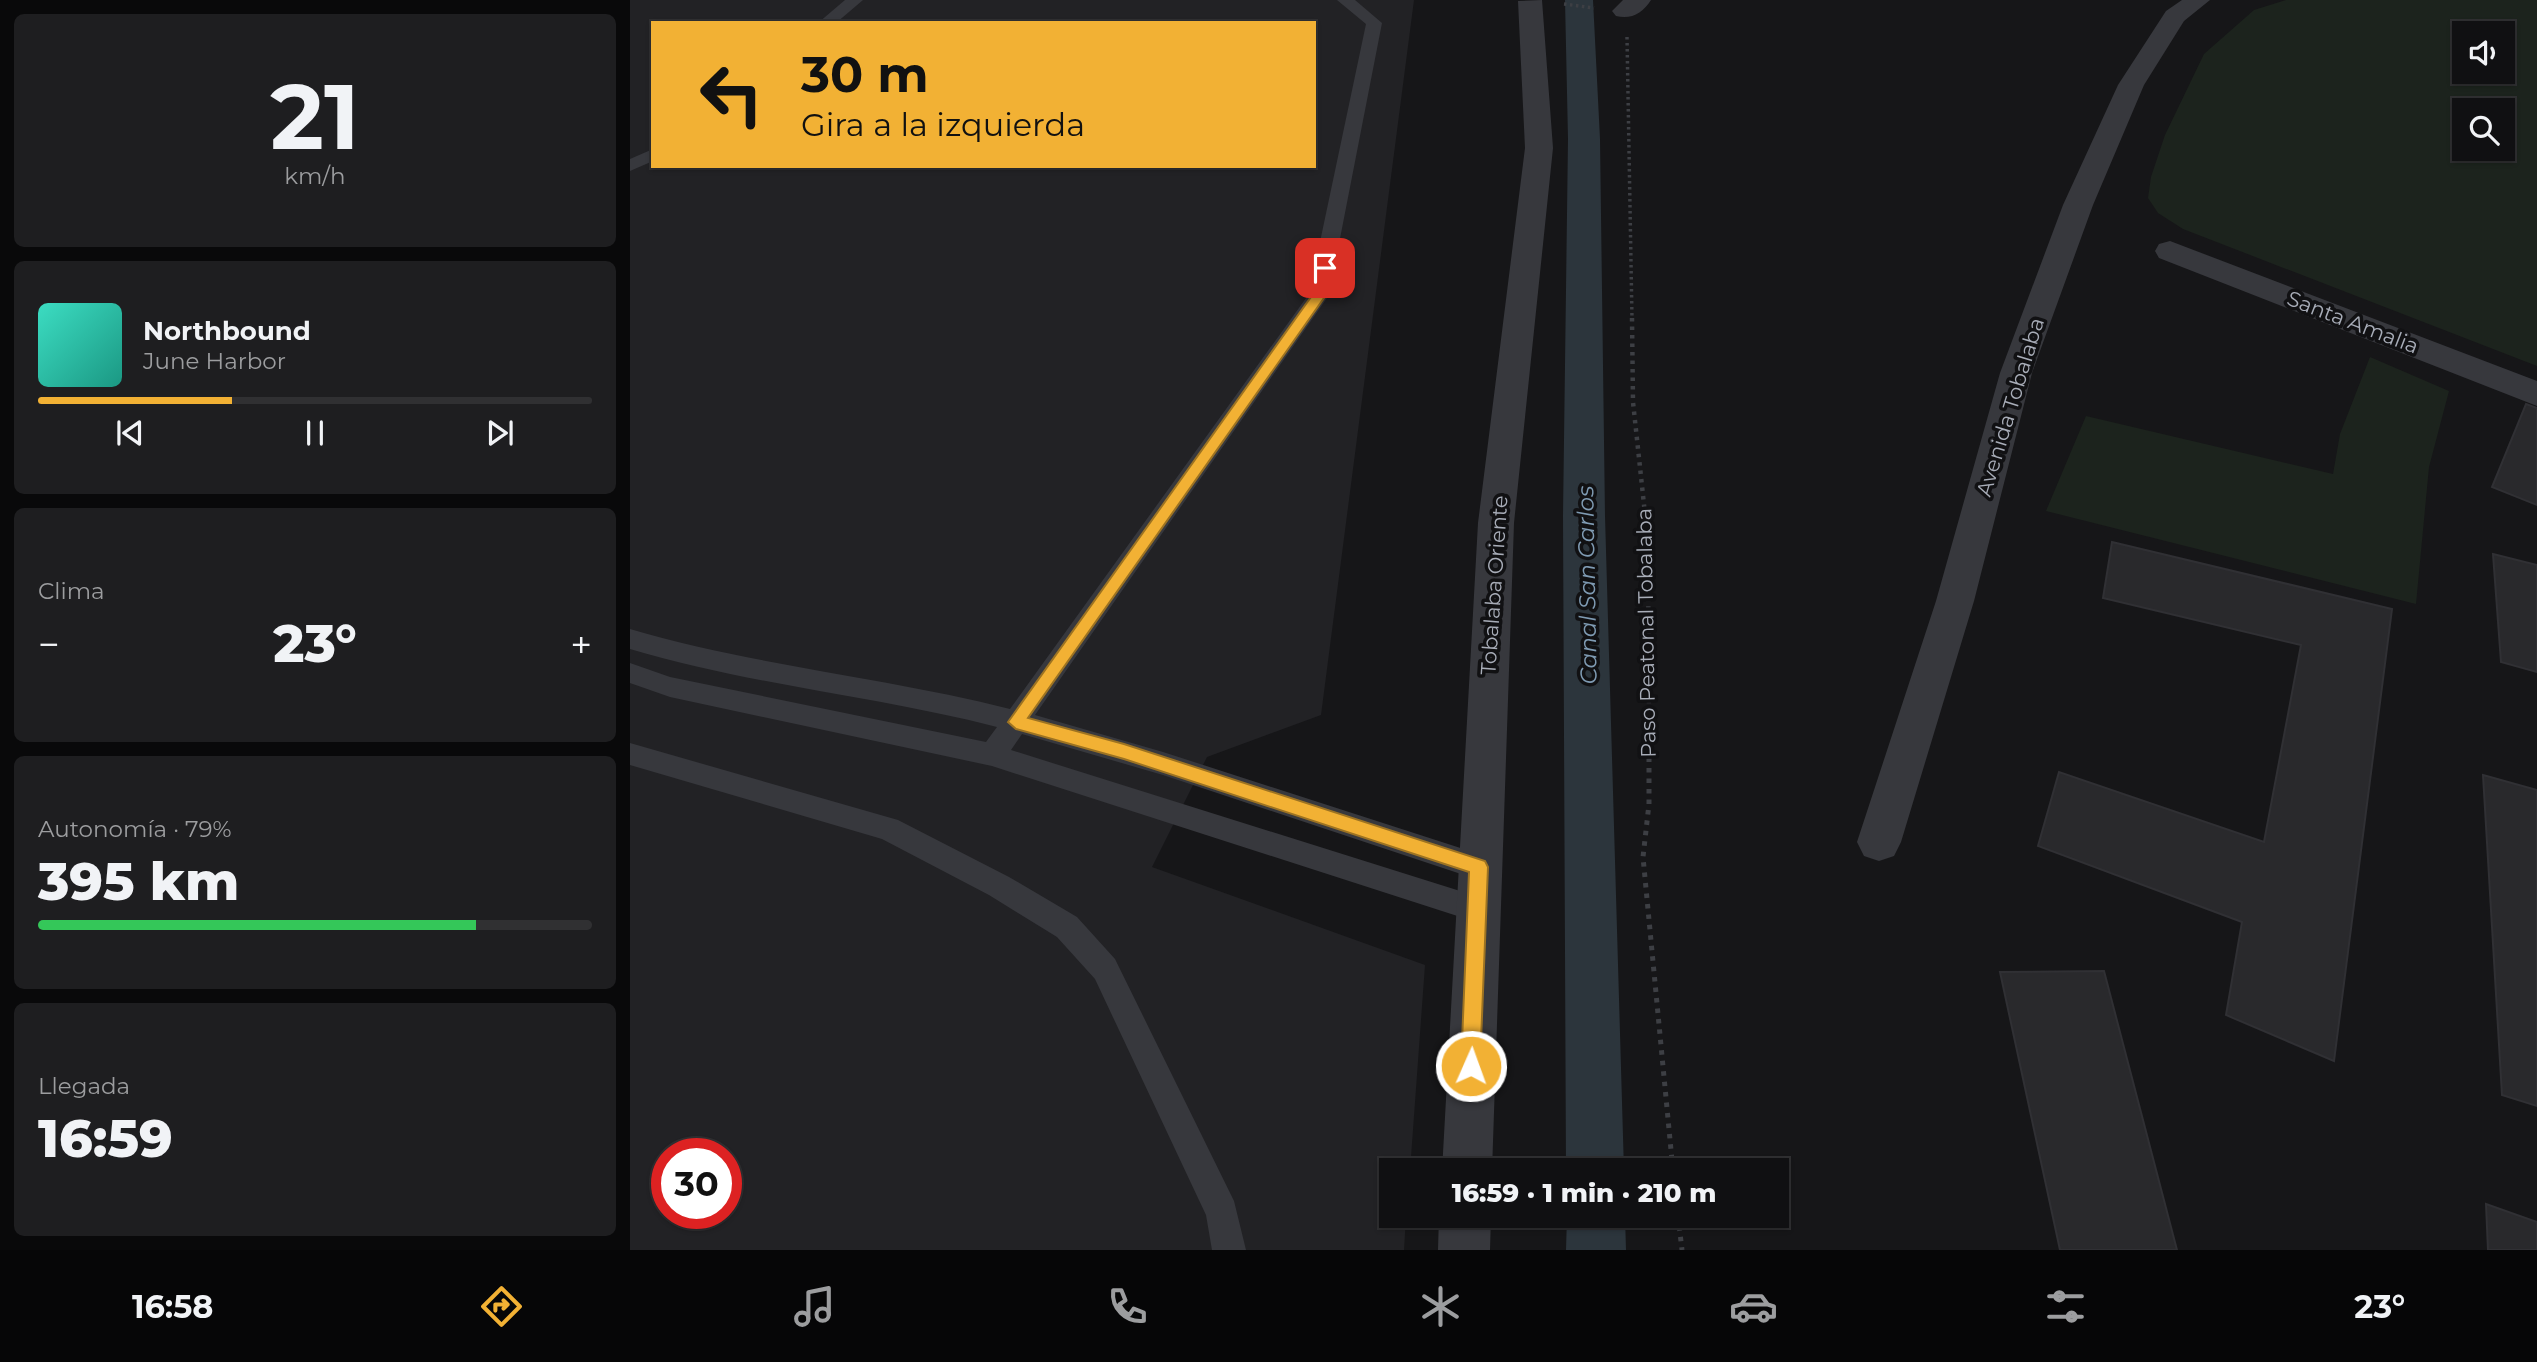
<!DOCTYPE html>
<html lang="es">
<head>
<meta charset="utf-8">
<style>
	body { margin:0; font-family:Montserrat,sans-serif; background:#1e1e20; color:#f1f3f6; height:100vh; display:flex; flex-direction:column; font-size:26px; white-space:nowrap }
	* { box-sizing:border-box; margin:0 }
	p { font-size:23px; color:#9c9d9f }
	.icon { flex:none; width:38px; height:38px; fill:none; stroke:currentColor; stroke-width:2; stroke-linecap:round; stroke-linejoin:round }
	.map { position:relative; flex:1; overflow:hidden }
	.drawer { display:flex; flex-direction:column; gap:14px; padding:14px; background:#09090a; width:630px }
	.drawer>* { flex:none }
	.guide { position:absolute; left:21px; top:21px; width:665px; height:147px; border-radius:0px; box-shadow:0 2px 5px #0004,0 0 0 2px #303032; background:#f2b134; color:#111; overflow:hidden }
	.tools { position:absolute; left:1822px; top:21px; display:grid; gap:14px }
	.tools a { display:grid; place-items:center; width:63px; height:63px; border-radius:0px; background:#101012; box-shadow:0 2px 5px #0004,0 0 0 2px #303032; font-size:35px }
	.speed { position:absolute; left:21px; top:1138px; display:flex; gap:14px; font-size:35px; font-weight:700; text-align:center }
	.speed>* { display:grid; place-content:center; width:91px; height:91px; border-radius:50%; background:#101012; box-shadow:0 2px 5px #0004,0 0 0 2px #303032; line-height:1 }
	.speed .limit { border:10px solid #d22; background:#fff; color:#111 }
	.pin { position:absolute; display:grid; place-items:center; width:60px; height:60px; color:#fff; margin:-30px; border-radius:14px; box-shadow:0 4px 10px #0006 }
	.me { position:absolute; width:77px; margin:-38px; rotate:2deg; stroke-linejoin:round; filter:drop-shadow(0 0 5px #0008) }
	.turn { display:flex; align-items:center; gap:24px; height:147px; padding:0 35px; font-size:32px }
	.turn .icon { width:91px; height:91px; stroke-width:2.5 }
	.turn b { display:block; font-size:49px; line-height:60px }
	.big { font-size:52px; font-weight:800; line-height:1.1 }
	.drawer .card { flex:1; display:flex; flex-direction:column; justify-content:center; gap:10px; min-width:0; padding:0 24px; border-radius:10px; background:#1e1e20 }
	.drawer .dial { align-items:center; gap:0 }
	.dial b { font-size:91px; line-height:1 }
	.song { display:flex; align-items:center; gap:21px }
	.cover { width:84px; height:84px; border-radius:10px; background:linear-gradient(135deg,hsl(170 70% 55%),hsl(170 70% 35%)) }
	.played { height:7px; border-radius:4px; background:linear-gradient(90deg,#f2b134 35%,#303032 35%) }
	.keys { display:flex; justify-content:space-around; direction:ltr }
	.heat { display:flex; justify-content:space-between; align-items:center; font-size:38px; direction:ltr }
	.charge { height:10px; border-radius:5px; background:linear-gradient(90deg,#34c759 79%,#303032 0) }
	.trip { position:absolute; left:749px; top:1158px; width:410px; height:70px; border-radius:0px; background:#101012; box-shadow:0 2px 5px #0004,0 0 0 2px #303032; font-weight:800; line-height:70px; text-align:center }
	.menu { display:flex; height:112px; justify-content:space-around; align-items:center; background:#060607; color:#9c9d9f }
	.menu .icon { width:49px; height:49px }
	.menu .active { color:#f2b134 }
	.menu b { font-size:32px; color:#f1f3f6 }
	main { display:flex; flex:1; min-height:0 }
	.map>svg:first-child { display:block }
</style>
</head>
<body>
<main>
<section class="drawer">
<div class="card dial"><b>21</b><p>km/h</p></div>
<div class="card">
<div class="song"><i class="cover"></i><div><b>Northbound</b><p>June Harbor</p></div></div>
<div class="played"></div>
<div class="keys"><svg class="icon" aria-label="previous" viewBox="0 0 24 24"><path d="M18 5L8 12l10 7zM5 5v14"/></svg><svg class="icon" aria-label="pause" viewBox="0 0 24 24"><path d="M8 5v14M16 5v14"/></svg><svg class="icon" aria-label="next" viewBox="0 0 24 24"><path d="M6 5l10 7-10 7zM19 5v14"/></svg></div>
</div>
<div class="card"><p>Clima</p>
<div class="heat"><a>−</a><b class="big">23°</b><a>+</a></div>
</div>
<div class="card"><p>Autonomía · 79%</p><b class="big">395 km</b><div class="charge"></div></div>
<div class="card"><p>Llegada</p><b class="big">16:59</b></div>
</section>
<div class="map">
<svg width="1907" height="1250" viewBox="0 0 1907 1250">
	<rect width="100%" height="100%" fill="#161618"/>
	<path fill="#222225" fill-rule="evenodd" d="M0,0H784L691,715L577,757L522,867L795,965L780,1171H761V1216H776L774,1250H0ZM23,23H684V166H23ZM37,1153H96V1213H37Z"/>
	<path fill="#1c231d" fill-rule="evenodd" d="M1656,0H1907V366L1553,229L1528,213L1518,198L1521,177L1535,135L1574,54L1624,10ZM1834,33H1872V72H1834ZM1834,110H1872V149H1834Z
		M1740,357L1819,391L1799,467L1786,604L1416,511L1456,416L1703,474L1710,434Z"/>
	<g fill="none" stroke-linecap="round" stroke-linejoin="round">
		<path fill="#2c353c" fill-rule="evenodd" d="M935,0H963L970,139L975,516L994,1171H936L933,516L938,139Z
			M937,1216H995L996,1250H936Z"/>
	</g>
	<path fill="#29292c" stroke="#303034" stroke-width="2" d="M1896,404L1907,408V505L1862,487Z
		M1482,542L1762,609L1704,1061L1596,1015L1612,922L1408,846L1429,772L1634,842L1671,645L1473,598Z
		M1863,554L1907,565V672L1871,662Z
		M1853,775L1907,790V1106L1872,1095Z
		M1474,971L1547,1250H1430L1370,972Z
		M1856,1204L1907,1222V1250H1858Z"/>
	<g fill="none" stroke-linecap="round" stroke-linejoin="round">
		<path stroke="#3d3f44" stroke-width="3.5" stroke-dasharray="2.5 3.5" stroke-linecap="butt" d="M934,4L964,8
			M997,37L1002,319"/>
		<path stroke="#3d3f44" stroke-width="4.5" stroke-dasharray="3.5 5" stroke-linecap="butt" d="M1002,318L1003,402L1018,542L1019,728"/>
		<path stroke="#3d3f44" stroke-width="5" stroke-dasharray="4.5 6" stroke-linecap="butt" d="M1019,726V804L1013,857L1043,1171
			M1048,1216L1052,1250"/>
		<path fill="#37383d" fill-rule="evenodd" d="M215,0H233L206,23H188Z
			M707,0H725L752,23L699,295L405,715L533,752L849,854L859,858L863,867L859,876L849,880L533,775L392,734L381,750L846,896L856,900L860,909L856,918L846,922L362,766L40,697L0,683V663L40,677L356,742L367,727C246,696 120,685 0,649V629C125,666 254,677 380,709L679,294L736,24Z
			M23,149V161L0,171V159Z
			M0,743L268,820L379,877L447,917L485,959L604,1201L616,1250H582L576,1215L465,979L427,937L359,895L252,839L0,765Z"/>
		<path fill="#37383d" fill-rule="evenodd" d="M912,0L923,148L884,523L862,1171H812L848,523L895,148L888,1Z
			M993,0H1021C1013,13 1001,20 986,16L982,11Z
			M1552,0H1580L1554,21L1514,85L1463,205L1402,373L1344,601L1271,842L1264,856L1249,861L1234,856L1227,842L1306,601L1370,373L1433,205L1488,85L1536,11Z
			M1540,241L1907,381V406L1529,258L1525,251L1529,244Z
			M809,1216H861L860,1250H808Z"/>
	</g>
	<path fill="#f2b134" stroke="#9d7322" stroke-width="2" d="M695,264L701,268L694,298L398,718L494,744L855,861L858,867L850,1066L848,1073L841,1076L833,1073L831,1066L839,872L494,759L386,729L378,722L683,294L688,268Z"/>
	<g text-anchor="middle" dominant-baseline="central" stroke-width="7" stroke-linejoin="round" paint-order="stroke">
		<g font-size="21" fill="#a8adb8" stroke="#111113">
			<text transform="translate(1723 322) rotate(21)">Santa Amalia</text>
			<text transform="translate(1380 407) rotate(-73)">Avenida Tobalaba</text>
			<text transform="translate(864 585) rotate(-86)">Tobalaba Oriente</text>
			<text transform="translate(1016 633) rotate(-91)">Paso Peatonal Tobalaba</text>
		</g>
		<g font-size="23" font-style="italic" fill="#7f9bb3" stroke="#111113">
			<text transform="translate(957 585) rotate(-91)">Canal San Carlos</text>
		</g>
	</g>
</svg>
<div class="tools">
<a><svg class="icon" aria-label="sound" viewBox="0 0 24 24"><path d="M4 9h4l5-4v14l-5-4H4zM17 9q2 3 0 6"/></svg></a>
<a><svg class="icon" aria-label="search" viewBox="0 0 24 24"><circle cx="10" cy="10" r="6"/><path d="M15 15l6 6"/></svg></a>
</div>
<div class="speed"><div class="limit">30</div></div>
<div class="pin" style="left:695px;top:268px;background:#d93025"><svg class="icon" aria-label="arrive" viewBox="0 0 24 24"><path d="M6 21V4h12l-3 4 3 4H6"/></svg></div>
<svg class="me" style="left:841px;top:1066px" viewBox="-20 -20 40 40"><circle r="17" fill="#f2b134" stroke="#fff" stroke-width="3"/><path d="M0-11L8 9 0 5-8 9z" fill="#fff"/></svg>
<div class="trip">16:59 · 1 min · 210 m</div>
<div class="guide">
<div class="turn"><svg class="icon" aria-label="left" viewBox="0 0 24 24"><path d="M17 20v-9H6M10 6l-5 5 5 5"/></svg><div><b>30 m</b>Gira a la izquierda</div></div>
</div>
</div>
</main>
<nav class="menu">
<b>16:58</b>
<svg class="icon active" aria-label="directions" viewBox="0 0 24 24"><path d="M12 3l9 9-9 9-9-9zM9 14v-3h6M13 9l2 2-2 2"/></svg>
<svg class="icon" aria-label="music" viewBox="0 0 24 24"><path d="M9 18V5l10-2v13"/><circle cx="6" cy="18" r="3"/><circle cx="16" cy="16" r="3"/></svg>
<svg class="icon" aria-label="phone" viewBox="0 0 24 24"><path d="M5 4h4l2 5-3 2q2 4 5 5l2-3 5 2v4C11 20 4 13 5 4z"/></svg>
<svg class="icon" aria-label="climate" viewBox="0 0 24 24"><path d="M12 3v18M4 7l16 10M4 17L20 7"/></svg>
<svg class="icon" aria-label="car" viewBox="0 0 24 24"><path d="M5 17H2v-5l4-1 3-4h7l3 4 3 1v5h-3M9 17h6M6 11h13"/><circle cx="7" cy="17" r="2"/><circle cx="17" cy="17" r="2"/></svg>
<svg class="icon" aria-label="filters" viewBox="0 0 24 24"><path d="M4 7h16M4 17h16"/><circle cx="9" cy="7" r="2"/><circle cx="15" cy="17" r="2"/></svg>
<b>23°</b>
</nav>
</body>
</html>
